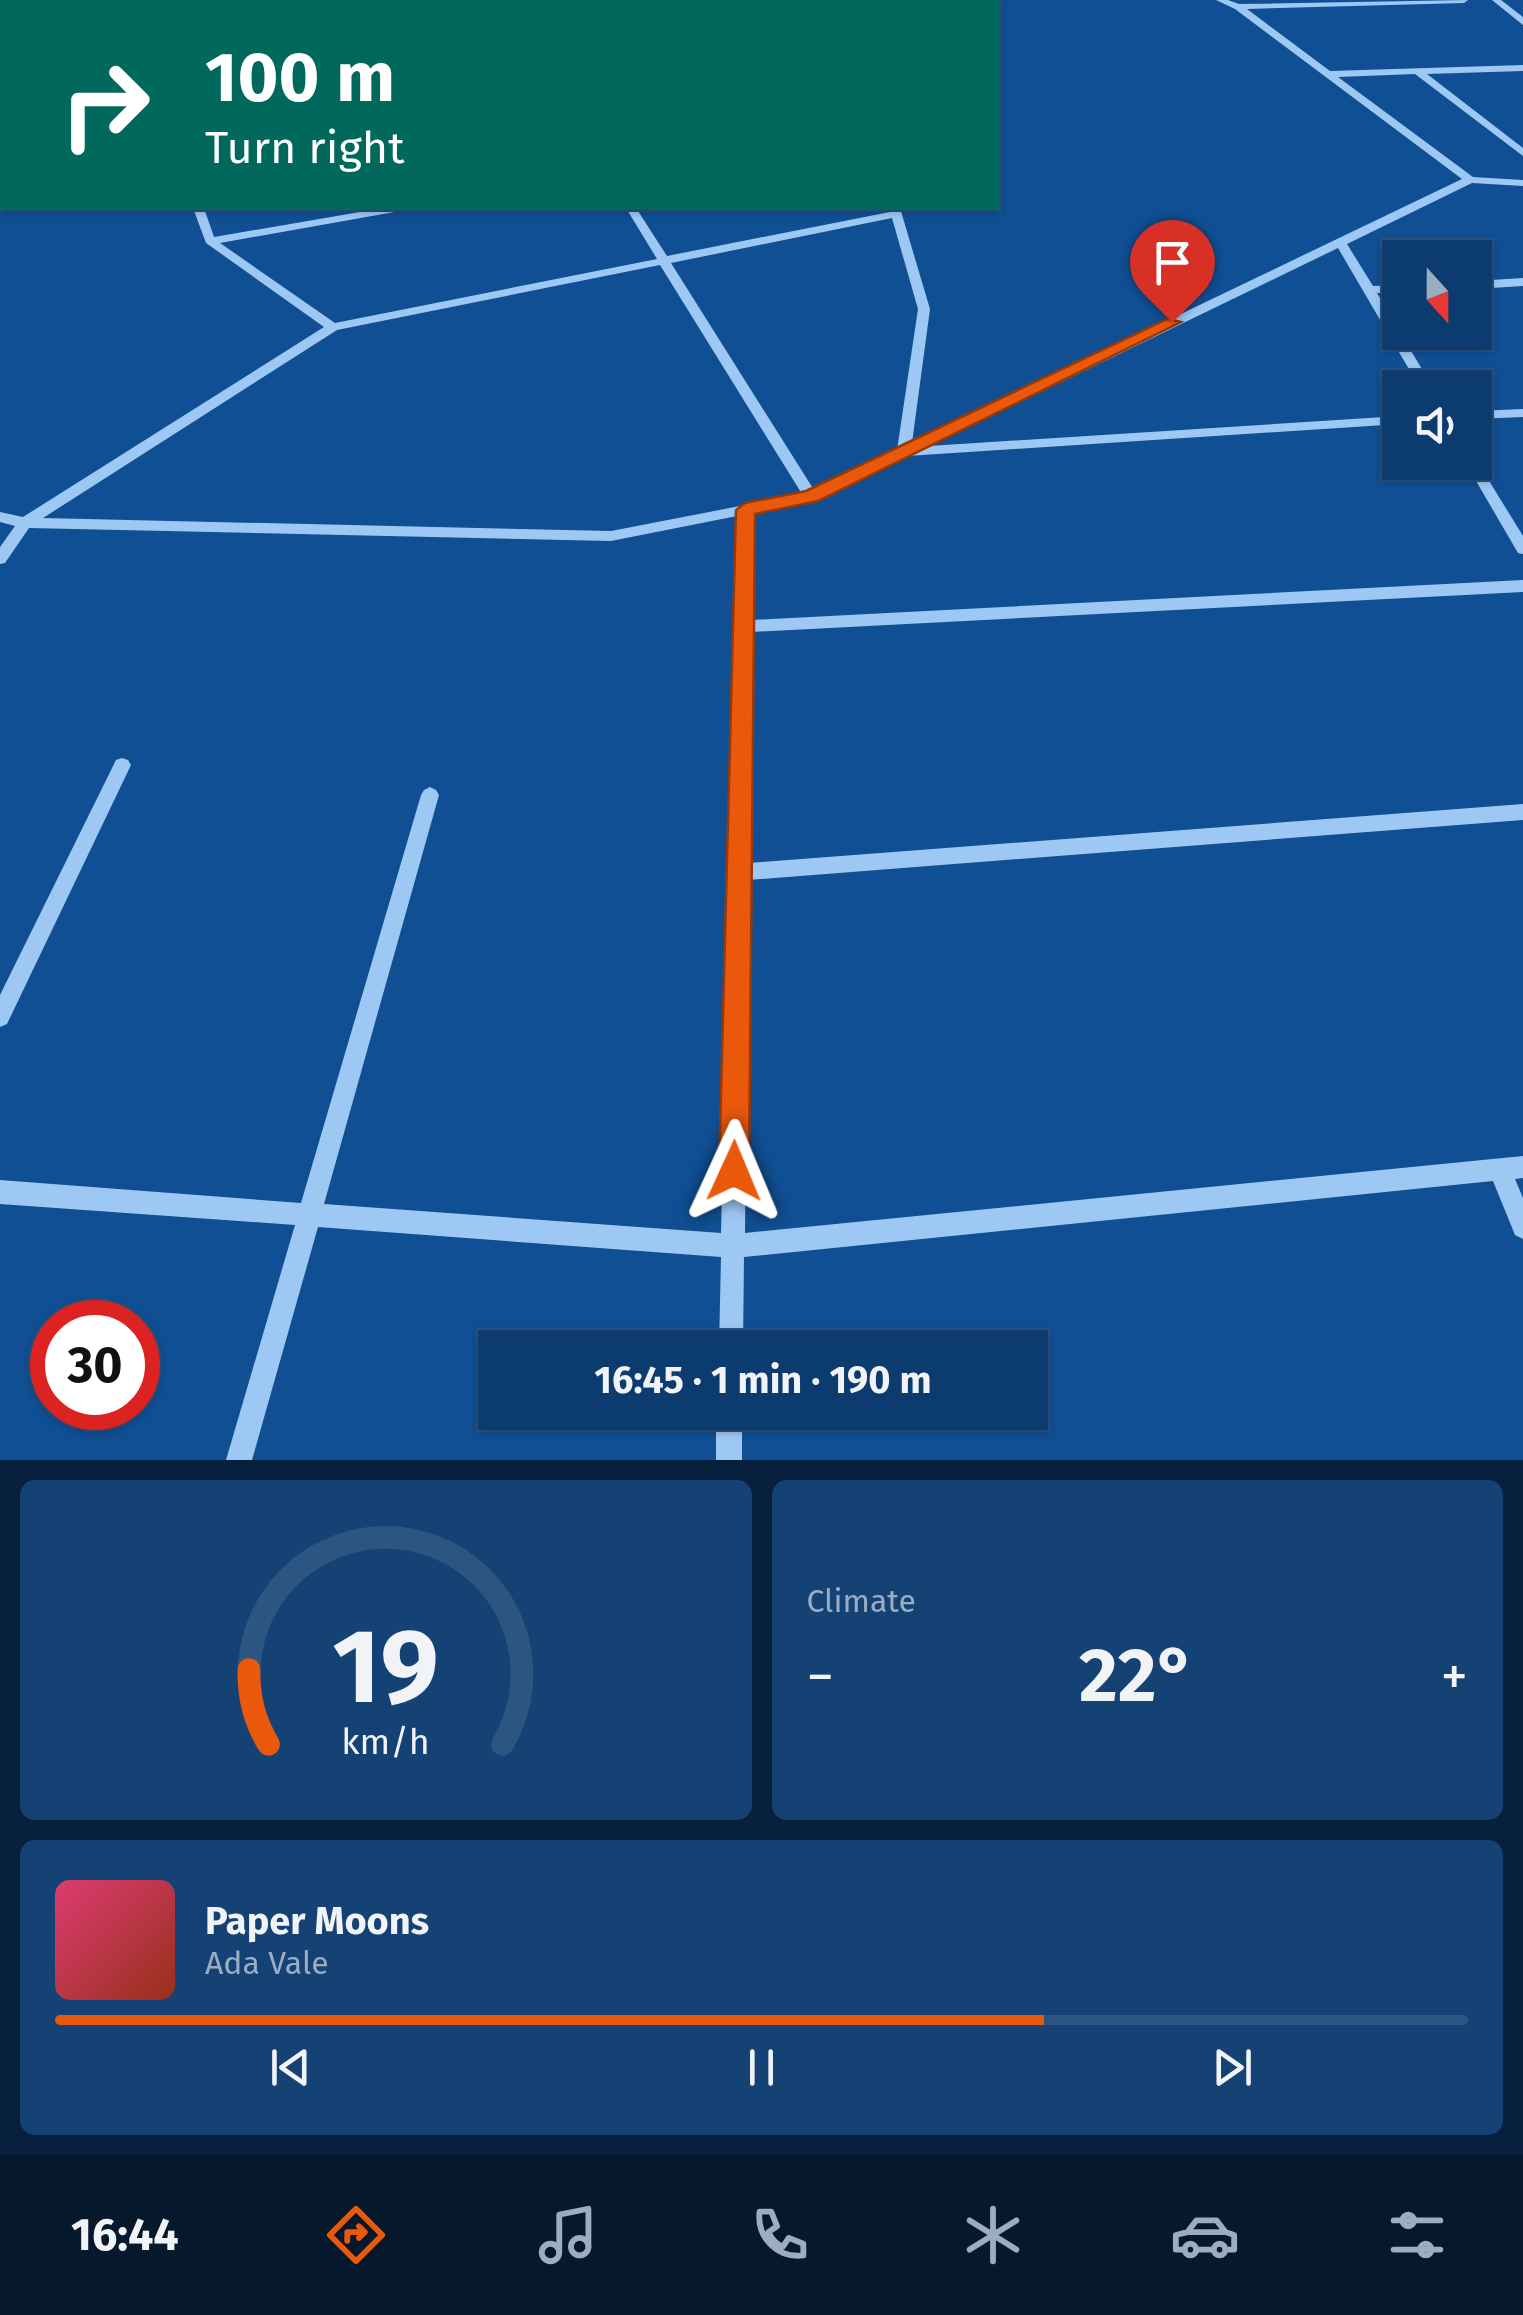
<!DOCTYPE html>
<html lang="en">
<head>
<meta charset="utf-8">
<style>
	body { margin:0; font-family:"Fira Sans",sans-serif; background:#154274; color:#f1f3f6; height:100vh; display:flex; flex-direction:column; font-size:38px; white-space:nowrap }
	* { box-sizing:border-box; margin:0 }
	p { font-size:32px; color:#9aadc3 }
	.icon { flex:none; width:55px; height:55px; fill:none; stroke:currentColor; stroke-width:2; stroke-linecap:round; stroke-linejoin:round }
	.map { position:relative; height:1460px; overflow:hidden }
	.sheet { display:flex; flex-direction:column; gap:20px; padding:20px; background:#07203d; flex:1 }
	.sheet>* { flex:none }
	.guide { position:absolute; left:0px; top:0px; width:1000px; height:210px; box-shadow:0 2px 8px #0004,0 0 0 2px #2c5582; background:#00695c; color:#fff; overflow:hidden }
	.needle { width:65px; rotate:159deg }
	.fabs { position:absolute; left:1382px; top:240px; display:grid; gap:20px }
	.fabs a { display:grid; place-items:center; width:110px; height:110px; border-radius:0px; background:#0c3b6f; box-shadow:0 2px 8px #0004,0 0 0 2px #2c5582; font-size:50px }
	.speed { position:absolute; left:30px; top:1300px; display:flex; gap:20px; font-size:50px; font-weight:700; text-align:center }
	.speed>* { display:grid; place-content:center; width:130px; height:130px; border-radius:50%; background:#0c3b6f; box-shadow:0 2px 8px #0004,0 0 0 2px #2c5582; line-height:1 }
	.speed .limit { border:15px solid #d22; background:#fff; color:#111 }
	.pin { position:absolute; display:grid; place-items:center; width:85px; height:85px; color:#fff; margin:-102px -42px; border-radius:50% 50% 50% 0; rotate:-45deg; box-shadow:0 0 10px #0007 }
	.pin .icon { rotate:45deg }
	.me { position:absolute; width:110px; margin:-55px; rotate:1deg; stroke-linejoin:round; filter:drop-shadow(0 0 8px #0008) }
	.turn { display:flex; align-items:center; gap:35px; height:210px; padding:0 40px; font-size:45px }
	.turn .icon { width:130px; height:130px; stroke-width:2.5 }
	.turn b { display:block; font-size:70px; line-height:85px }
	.big { font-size:75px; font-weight:700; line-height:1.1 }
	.sheet .card { flex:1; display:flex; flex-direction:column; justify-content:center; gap:15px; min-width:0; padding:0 35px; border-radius:15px; background:#154274 }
	.sheet .dial { align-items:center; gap:0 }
	.dial svg { height:260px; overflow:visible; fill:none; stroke:#2c5582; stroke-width:7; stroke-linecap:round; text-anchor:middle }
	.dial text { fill:#f1f3f6; stroke:none }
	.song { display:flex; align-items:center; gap:30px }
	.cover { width:120px; height:120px; border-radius:15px; background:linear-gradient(135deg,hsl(340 70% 55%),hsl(10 70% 35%)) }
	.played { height:10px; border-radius:5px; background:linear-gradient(90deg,#ea580c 70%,#2c5582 70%) }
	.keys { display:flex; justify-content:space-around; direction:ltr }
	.heat { display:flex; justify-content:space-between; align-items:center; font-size:55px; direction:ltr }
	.sheet .tiles { flex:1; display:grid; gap:20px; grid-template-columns:1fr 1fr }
	.card:last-child { grid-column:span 2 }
	.trip { position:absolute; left:478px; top:1330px; width:570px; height:100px; border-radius:0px; background:#0c3b6f; box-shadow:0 2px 8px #0004,0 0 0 2px #2c5582; font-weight:700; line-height:100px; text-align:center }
	.dock { display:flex; height:160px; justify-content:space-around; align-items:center; background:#05182c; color:#9aadc3 }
	.dock .icon { width:70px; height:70px }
	.dock .current { color:#ea580c }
	.dock b { font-size:45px; color:#f1f3f6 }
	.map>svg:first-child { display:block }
</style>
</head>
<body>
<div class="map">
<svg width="1523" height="1460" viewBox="0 0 1523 1460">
	<rect width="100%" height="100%" fill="#104f94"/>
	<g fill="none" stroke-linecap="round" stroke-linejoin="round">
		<path fill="#9dc8f4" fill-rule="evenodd" d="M498,0H507L508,2H500Z
			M832,0H840L841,2H833Z
			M1216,0H1228L1239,4L1468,0L1464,3L1247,9L1330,71L1523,65V71L1427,74L1523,148V156L1415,74L1338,77L1473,177L1523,180V186L1472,183L1347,244L1373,286L1400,285V293H1377L1433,388H1420L1338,248L929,446L1400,416V424L907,456L816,500L752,513L751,620L1523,580V592L751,632L749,863L1523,804V820L748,880L745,1233L1523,1156V1178L1515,1179L1523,1198V1239L1515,1235L1493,1181L744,1257L743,1348H719L721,1257L318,1227L252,1460H226L295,1225L0,1204V1180L301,1203L421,795L424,790L430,787L436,790L439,795L324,1204L721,1233L737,516L611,541L29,528L5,563L0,564V547L15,526L0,522V512L23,517L324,327L206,243L193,208H204L214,237L383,208H405L400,211L220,243L335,323L657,259L626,208H636L667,256L890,212V208H900L930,309L912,443L1462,179L1235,9ZM892,218L918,309L897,450L814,490L671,263ZM660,265L802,494L611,531L43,518L337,330Z
			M1492,0H1501L1523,17V25Z
			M0,5H2V11H0Z
			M2,27V34L0,35V28Z
			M2,67V74L0,75V68Z
			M1523,278V286L1475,289V281Z
			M1523,409V417L1475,419V411Z
			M1475,458L1523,536V554L1518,553L1465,462H1475Z
			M122,758L128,760L131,765L7,1024L0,1027V995L116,760Z
			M716,1412H742V1460H716Z"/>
	</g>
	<path fill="#ea580c" stroke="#983908" stroke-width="2.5" d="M1167,319L1181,322L818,501L755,514L749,1171L744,1182L734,1186L723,1182L719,1171L736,510L745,503L806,491Z"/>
</svg>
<div class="fabs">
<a><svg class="needle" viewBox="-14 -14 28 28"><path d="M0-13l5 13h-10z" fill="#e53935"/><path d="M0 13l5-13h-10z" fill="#9aadc3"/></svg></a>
<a><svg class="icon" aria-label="sound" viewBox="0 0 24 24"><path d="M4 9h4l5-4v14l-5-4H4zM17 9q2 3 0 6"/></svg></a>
</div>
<div class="speed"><div class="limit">30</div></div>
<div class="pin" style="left:1172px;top:322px;background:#d93025"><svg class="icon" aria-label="arrive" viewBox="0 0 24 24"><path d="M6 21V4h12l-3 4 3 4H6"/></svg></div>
<svg class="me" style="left:734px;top:1171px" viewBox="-20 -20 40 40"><path d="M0-17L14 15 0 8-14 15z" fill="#ea580c" stroke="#fff" stroke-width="4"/></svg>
<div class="trip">16:45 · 1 min · 190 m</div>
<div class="guide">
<div class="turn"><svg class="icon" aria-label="right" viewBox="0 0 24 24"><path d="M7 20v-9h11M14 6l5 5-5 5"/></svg><div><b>100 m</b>Turn right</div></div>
</div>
</div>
<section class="sheet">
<div class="tiles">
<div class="card dial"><svg viewBox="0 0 100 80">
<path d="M14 69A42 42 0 1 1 86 69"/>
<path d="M14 69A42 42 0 0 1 8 46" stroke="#ea580c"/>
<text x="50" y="56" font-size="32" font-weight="700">19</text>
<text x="50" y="72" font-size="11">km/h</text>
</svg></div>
<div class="card"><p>Climate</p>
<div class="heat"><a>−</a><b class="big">22°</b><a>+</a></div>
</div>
<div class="card">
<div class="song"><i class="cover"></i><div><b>Paper Moons</b><p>Ada Vale</p></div></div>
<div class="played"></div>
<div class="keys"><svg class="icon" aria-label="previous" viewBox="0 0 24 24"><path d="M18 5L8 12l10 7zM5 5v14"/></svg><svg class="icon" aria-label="pause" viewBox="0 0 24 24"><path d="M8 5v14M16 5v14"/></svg><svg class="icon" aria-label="next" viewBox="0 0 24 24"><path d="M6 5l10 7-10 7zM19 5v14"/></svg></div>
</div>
</div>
</section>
<nav class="dock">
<b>16:44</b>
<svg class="icon current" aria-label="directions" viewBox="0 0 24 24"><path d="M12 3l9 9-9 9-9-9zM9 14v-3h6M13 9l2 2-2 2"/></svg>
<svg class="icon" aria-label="music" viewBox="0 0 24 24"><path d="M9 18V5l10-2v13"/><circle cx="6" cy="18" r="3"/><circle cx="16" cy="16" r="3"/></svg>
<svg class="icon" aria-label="phone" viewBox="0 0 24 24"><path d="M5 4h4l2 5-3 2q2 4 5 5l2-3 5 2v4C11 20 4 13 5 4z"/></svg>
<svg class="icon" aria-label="climate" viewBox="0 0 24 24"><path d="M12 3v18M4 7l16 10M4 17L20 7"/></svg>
<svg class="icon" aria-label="car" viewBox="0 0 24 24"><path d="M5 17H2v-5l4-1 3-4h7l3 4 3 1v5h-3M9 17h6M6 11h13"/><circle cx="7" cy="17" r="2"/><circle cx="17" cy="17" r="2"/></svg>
<svg class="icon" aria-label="filters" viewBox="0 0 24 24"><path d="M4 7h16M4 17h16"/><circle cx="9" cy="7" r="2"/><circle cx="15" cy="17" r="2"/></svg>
</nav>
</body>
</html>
